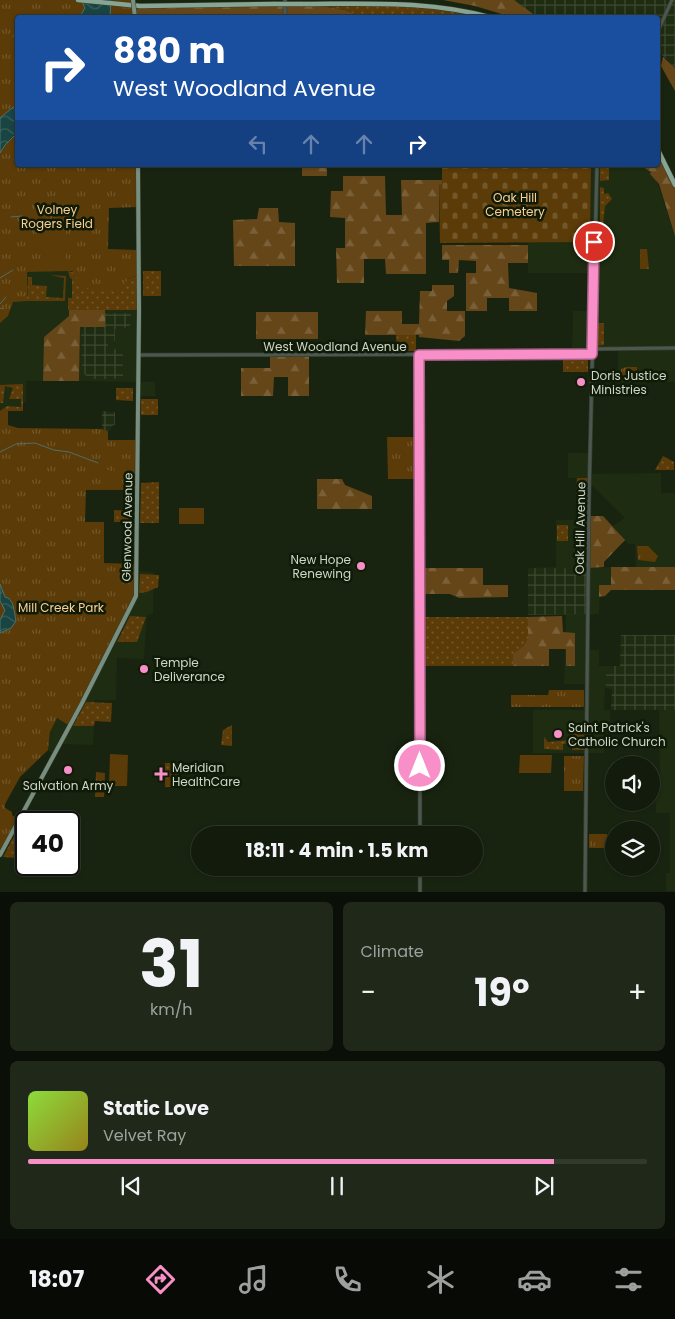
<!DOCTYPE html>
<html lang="en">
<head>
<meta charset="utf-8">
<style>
	body { margin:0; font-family:Poppins,sans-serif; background:#20281a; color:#f1f3f6; height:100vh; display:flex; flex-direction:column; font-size:19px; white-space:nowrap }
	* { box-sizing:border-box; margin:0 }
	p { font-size:16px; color:#9da19d }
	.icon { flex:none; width:28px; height:28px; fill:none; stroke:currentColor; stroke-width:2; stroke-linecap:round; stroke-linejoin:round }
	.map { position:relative; height:892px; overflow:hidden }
	.drawer { display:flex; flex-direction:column; gap:10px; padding:10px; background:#0a0f07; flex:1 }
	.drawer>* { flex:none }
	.hud { position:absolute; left:15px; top:15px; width:645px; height:152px; border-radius:5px; box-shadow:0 1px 4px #0004,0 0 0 1px #32392d; background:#1a4fa0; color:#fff; overflow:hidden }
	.fabs { position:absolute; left:605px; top:756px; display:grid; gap:10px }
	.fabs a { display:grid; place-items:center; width:55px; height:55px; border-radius:50%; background:#131b0c; box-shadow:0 1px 4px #0004,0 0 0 1px #32392d; font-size:25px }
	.speed { position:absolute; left:15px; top:811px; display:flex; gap:10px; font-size:25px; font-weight:700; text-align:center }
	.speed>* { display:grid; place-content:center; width:65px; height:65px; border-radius:50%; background:#131b0c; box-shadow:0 1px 4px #0004,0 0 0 1px #32392d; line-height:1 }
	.speed .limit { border:2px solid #111; border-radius:8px; background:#fff; color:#111 }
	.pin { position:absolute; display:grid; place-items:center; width:42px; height:42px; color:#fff; margin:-21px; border:2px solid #fff; border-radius:50%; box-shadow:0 1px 5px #0007 }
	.me { position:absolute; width:55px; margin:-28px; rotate:0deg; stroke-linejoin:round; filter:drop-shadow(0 0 4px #0008) }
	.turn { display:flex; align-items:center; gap:18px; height:105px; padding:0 15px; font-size:22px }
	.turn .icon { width:65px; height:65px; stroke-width:2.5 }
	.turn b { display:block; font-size:35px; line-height:42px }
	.lanes { display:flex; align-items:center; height:48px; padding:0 15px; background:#0003; justify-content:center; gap:25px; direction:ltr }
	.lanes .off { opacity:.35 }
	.big { font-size:38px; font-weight:700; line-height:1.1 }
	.drawer .card { flex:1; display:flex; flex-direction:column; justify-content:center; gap:8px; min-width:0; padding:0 18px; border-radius:8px; background:#20281a }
	.drawer .dial { align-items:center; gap:0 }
	.dial b { font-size:65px; line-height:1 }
	.song { display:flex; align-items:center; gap:15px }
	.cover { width:60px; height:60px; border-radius:8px; background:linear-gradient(135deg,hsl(90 70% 55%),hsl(50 70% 35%)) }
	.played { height:5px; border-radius:2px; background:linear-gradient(90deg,#f98fc9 85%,#32392d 85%) }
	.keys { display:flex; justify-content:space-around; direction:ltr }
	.heat { display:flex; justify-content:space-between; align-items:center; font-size:28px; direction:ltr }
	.drawer .tiles { flex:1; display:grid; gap:10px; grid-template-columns:1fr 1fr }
	.card:last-child { grid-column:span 2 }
	.trip { position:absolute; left:191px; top:826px; width:292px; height:50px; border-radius:25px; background:#131b0c; box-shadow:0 1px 4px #0004,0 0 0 1px #32392d; font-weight:700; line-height:50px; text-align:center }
	.tab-bar { display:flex; height:80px; justify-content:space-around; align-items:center; background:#080b05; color:#9da19d }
	.tab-bar .icon { width:35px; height:35px }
	.tab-bar .active { color:#f98fc9 }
	.tab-bar b { font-size:22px; color:#f1f3f6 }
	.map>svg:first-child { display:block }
</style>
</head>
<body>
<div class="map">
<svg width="675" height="892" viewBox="0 0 675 892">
	<defs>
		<pattern id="industrial-grid" width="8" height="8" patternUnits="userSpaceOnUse" patternTransform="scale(1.25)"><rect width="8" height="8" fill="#1e2c11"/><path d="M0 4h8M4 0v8" fill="none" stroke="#3e4a32"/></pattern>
		<pattern id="grass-dots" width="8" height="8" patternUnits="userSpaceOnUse" patternTransform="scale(1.25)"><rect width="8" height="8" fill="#5b3b07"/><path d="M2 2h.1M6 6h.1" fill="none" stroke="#72572a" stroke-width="1.8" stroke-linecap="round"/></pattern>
		<pattern id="forest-firs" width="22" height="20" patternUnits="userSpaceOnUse" patternTransform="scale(1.25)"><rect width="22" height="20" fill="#644619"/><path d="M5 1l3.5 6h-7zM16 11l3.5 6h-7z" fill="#796039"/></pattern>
		<pattern id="cemetery-stones" width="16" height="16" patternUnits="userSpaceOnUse" patternTransform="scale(1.25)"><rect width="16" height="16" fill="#5b3b07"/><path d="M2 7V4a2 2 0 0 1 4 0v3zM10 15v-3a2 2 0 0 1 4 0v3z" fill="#72572a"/></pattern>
		<pattern id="park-tufts" width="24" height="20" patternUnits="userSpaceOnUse" patternTransform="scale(1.25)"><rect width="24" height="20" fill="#5b3b07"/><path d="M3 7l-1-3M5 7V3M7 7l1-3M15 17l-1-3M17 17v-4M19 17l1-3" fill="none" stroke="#72572a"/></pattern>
		<pattern id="water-waves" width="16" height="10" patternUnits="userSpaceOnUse" patternTransform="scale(1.25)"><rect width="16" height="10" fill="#184542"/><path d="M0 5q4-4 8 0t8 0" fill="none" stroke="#395f5c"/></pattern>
	</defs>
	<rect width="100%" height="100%" fill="#192410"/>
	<path fill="#1e2c11" d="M591,165H648L654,172L675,236V382L618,383V349H593L592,354H572L573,311H593V273H528V242H590Z
		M72,271L77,277L79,287L69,316L44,337L43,381H26V402L23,403V411H0V323L8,316L12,303L20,300L26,272Z
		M105,310H139V382H155V396H138V382L79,381L80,327H105Z
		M568,453H590V474L661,473V493H675V567H636L635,544H628L613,526L625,518L589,482V478H568Z
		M556,520H589V568L613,567V590H600L599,614L588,615L587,650H599V666H620L621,635H675V891H666V873H670V813H656V793H660L659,710H611L612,688H605L604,710H610V732H604V753H533V710H587V684H564L566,611H528V568L556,567Z
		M136,571L154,572L153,614L147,615L144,659L117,658L116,700H95L93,745L60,744L54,755L48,750L51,729Z"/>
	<path fill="url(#industrial-grid)" d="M514,0H675V68L658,51V18L546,17L536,16Z
		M105,313H131L130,327L115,329V341H108V349L123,350V379H95L88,378L82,371L81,327H105Z
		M102,411L115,412V425H113L110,431H102Z
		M528,568H588V614L528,615Z
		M621,635H675V710H611L612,689L606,688V666H620Z"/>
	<path fill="url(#grass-dots)" d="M307,4H423L493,17H361L345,10Z
		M601,165H616H609V180L600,181V187L604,188V194L608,193L612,199L605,206L603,226L600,229V168Z
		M68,271L75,273L77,277L120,287L128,279L139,275V310H68V298H72V279L70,278Z
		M143,271H161V296H143Z
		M50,275L66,276L65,301H27L28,277H32V285L47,286L46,297L63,298L64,278Z
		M596,323H604V345L596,346Z
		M396,335H416V351H397Z
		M563,357H588V372H563Z
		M23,384V411H0L7,406L21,407V399H9L13,388L5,386L3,403H0V385Z
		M116,388H133V401L116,400Z
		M141,399H158V415H141Z
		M663,456L674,462V470H655Z
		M159,482V523H140L141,483Z
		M114,510L132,511V522H114Z
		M557,525H568V541H557Z
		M140,574L159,575L158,587L147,592L139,593Z
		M130,616L146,617L137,642H117Z
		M424,617H528L529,666H420L419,618Z
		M86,702L112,703L111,722L95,721L94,726H73Z
		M232,725V746L221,745L223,730Z
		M572,729H584V750H572V748H581V742L563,744V750L544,749V737L548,742L570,740Z
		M165,763H179V787H165Z
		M25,815L40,816L36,822H26V842L18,858L3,857Z"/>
	<path fill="url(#forest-firs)" d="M111,0L134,5L307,4L345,10L361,17L110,18Z
		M443,0H514L536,16L546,17H512L475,6Z
		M663,57L675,68V91L661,66Z
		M658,150L675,185V236L659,184L650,174L651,172L643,167L642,165H658Z
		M302,165H327V176H302Z
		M343,176H385L386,215H402L401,180H442V184H439V222L426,223V274H386L385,259H364V283H337L336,248H345V218L330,217L331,191H343Z
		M259,208H278L279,222L295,223V266H234L233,220L257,219Z
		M442,245H528V263H508L509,288L537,293V311H509V298H487V311H466V273H476V261L459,260L458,273H449V260H442Z
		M432,285H454V296L447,301V311H465V336L459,341L419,337V335H365L366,311H402V324H419L420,291H432Z
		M69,310H105V327H80L79,381H43L44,337L69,316Z
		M256,312H318V339H256Z
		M270,355H309V396H288V377H274L273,396H241V368H270Z
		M317,479H342L345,485L372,496V509H317Z
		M589,516H603L625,540L604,562V567L588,568Z
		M611,567H675V590H611L605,596L599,597V585H611Z
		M419,568H483V585H508V597L459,598L450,594H419Z
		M562,616L563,632L575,633V666H566V649H549V666H513V654L524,646L528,638V617Z"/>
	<path fill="url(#cemetery-stones)" d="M442,165H591L590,242L440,243L439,184H442Z"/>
	<path fill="url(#park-tufts)" d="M0,0H133L135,17L18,18V165H138V207L109,208L108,249L138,250L139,275L128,279L119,291L79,287L77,277L72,271L27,272V301L13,302L8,316L0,323Z
		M640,249H647L649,269H640Z
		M626,367H637V380H621V369Z
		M0,411H8V425L18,428L102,429L108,431V440H138L137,490H86L85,522H104V563L136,564V593L70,726L57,718L50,732L48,750L20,777L5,804V808L12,812V815L19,820L0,856Z
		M387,437H419V479H388Z
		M577,478H589V497H576Z
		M637,546H648L658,556L655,562L638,560Z
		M549,690H584V707H511V695H548Z
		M564,756H584L583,791H564Z
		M96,772L105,773L104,797H95Z
		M589,834H607V848H589Z"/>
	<path fill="#5b3b07" d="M45,223H66V271H43V227Z
		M119,460L129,461L126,470L133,469L128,477L112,476L101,472L105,469L114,472L115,463H118L120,470H124V463H119Z
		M179,508H204V524H179Z
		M110,754L128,755L127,786H109Z
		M520,755H552L551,773H519Z"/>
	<path fill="url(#water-waves)" stroke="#4f706a" d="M81,0H111L110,17L79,18L85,8Z
		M17,104V133L5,145L0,153V118Z
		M0,584L5,597C14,598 14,612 16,621L11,628L0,633V620L5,610L0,601Z"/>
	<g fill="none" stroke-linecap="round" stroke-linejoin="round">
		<path stroke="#4f706a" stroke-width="1" d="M13,36H18
			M11,217L22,216
			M0,278L13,270
			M0,304L6,297
			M0,308L3,309
			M0,452L16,444L35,443L54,450L69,452L98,463"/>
		<defs>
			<path id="minor" d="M285,0V18
				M658,31L672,0
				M592,349L675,348
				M139,355L592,354
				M419,355L420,835
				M420,868V892
				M585,892L589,497L597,165"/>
			<path id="major" d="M0,855L82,703L136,596L139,312L138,165"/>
			<path id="highway" d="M78,0L140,6L274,4
				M301,4C366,4 430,0 493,18
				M658,150L675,185"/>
		</defs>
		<use href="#minor" stroke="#36402e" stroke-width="4.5"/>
		<use href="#major" stroke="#36402e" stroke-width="5"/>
		<use href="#highway" stroke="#36402e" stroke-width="5.5"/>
		<use href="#minor" stroke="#4c5751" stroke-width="3"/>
		<use href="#major" stroke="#778e81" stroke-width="4"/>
		<use href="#highway" stroke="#87a494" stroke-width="4.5"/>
		<defs>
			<path id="major-bridge" d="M133,0L135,18"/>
			<path id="highway-bridge" d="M274,4H301"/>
		</defs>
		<use href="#major-bridge" stroke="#36402e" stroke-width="5" stroke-linecap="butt"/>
		<use href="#highway-bridge" stroke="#36402e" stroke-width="5.5" stroke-linecap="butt"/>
		<use href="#major-bridge" stroke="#778e81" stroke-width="4"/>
		<use href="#highway-bridge" stroke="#87a494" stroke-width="4.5"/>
	</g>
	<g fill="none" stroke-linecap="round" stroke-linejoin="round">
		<defs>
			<path id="route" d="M420,766L419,355L592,354L594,242"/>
		</defs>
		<use href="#route" stroke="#a25d83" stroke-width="12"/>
		<use href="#route" stroke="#f98fc9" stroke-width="9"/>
	</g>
	<g fill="#f98fc9" stroke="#101b07" stroke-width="2">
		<circle cx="581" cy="382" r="5"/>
		<circle cx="361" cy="566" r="5"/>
		<circle cx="144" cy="669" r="5"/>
		<circle cx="558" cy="734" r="5"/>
		<circle cx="68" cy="770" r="5"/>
		<path d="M158.5 766.5h5v5h5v5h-5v5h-5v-5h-5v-5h5z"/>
	</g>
	<g text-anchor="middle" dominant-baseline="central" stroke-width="5" stroke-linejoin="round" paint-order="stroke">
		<g font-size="12" fill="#fbce93" stroke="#101b07">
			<text x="515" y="197">Oak Hill<tspan x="515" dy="14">Cemetery</tspan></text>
			<text x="57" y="209">Volney<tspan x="57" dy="14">Rogers Field</tspan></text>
			<text x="61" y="607">Mill Creek Park</text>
		</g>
		<g font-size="12" fill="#cfd6c9" stroke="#101b07">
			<text x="335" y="346">West Woodland Avenue</text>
			<text transform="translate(127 527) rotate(-89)">Glenwood Avenue</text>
			<text transform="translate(580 528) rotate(-89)">Oak Hill Avenue</text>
		</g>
		<g font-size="12" fill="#cfd6c9" stroke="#101b07" text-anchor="start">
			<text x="591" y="375">Doris Justice<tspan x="591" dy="14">Ministries</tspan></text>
			<text x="351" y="559" text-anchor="end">New Hope<tspan x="351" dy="14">Renewing</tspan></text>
			<text x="154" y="662">Temple<tspan x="154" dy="14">Deliverance</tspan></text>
			<text x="568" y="727">Saint Patrick's<tspan x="568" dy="14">Catholic Church</tspan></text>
			<text x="172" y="767">Meridian<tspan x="172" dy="14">HealthCare</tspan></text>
			<text x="68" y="785" text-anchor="middle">Salvation Army</text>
		</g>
	</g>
</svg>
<div class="fabs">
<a><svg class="icon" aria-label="sound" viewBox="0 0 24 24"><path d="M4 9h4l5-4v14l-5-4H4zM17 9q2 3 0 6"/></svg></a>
<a><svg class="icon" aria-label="layers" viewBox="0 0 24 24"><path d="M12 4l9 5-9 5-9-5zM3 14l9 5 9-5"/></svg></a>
</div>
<div class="speed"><div class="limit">40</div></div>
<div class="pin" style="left:594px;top:242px;background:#d93025"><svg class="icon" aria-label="arrive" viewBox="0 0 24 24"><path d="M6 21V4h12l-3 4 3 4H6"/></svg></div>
<svg class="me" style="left:420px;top:766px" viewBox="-20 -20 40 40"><circle r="17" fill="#f98fc9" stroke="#fff" stroke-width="3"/><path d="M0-11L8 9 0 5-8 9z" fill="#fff"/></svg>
<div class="trip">18:11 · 4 min · 1.5 km</div>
<div class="hud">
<div class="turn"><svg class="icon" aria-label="right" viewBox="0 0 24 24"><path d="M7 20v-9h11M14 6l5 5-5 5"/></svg><div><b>880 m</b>West Woodland Avenue</div></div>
<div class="lanes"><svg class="icon off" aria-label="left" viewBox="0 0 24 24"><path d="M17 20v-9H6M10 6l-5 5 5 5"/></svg><svg class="icon off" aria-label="ahead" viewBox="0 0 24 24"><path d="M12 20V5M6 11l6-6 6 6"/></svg><svg class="icon off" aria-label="ahead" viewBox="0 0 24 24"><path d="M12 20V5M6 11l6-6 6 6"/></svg><svg class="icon" aria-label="right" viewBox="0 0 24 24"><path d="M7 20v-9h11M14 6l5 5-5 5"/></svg></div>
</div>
</div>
<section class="drawer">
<div class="tiles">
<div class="card dial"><b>31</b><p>km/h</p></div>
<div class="card"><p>Climate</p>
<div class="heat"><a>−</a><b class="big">19°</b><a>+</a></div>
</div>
<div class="card">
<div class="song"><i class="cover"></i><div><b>Static Love</b><p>Velvet Ray</p></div></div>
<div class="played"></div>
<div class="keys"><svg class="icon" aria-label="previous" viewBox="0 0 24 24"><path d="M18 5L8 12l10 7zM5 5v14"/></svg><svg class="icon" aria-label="pause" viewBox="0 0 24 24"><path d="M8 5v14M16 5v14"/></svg><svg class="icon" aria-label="next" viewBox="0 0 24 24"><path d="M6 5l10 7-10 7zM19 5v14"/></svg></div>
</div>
</div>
</section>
<nav class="tab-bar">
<b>18:07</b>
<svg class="icon active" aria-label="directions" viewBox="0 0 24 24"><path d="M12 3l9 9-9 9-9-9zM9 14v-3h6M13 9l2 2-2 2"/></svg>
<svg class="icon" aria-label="music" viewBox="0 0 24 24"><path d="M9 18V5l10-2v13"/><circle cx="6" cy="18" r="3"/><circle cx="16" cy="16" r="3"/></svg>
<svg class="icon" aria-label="phone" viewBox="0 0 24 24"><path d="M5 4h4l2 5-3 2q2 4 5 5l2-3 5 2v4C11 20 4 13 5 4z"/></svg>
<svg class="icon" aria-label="climate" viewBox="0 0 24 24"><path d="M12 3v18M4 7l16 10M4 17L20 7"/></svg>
<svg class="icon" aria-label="car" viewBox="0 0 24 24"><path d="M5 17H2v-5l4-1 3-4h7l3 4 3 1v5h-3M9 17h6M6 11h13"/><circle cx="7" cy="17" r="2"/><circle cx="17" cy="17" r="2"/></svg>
<svg class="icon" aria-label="filters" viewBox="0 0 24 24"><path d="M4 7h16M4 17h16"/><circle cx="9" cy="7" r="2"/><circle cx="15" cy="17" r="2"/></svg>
</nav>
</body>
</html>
